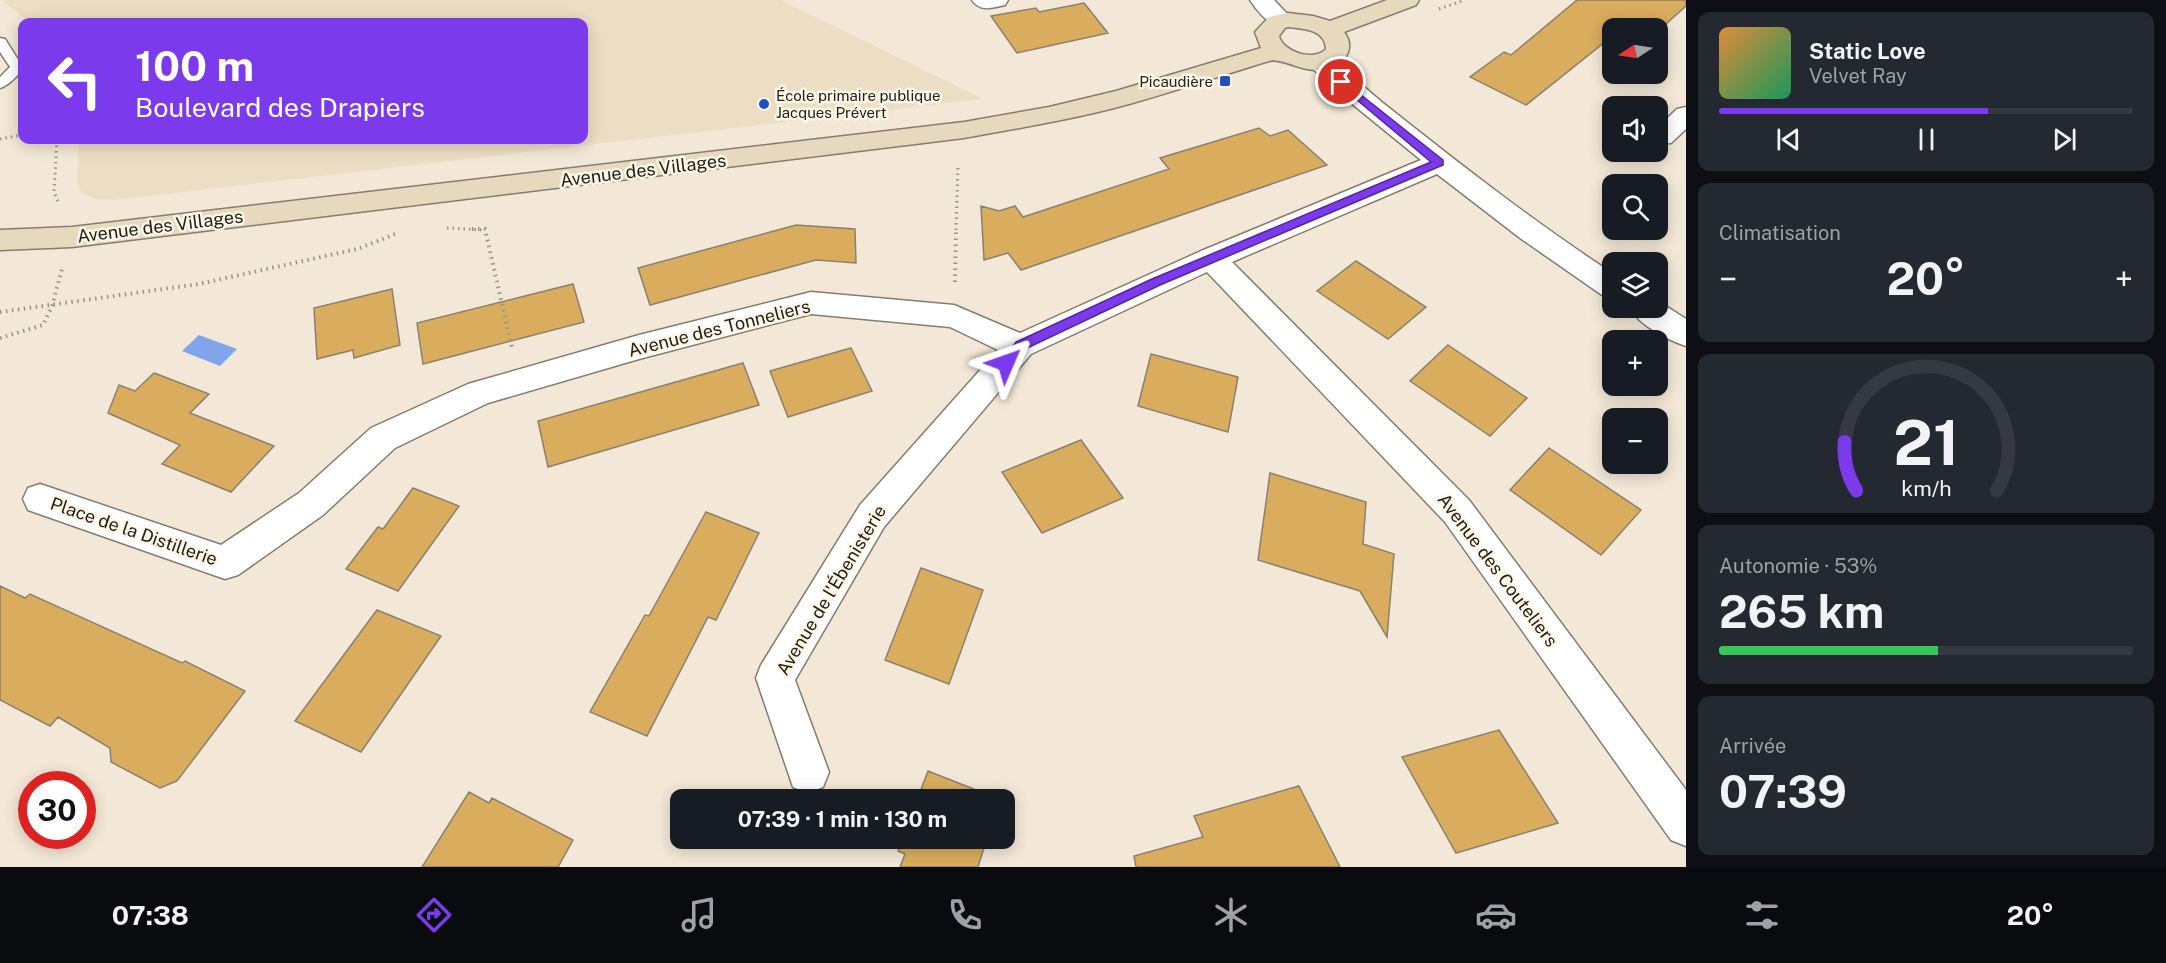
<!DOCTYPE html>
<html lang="fr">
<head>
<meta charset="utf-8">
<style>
	body { margin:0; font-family:"Public Sans",sans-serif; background:#242831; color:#f1f3f6; height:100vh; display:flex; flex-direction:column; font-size:22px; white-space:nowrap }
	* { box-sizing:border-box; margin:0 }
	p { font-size:20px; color:#9ea1a6 }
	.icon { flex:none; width:33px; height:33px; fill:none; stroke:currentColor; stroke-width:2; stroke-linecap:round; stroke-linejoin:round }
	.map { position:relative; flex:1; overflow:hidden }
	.sheet { display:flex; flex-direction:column; gap:12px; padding:12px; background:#0d0f14; width:480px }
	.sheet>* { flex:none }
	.guide { position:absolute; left:18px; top:18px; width:570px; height:126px; border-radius:12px; box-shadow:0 3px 15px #0003; background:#7c3aed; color:#fff; overflow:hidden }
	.needle { width:39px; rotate:258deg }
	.tools { position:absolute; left:1602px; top:18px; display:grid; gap:12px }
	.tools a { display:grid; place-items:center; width:66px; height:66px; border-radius:12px; background:#171b24; box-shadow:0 3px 15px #0003; font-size:30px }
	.speed { position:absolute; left:18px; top:771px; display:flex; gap:12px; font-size:30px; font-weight:700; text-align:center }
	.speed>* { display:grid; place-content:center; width:78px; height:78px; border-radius:50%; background:#171b24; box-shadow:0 3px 15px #0003; line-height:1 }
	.speed .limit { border:9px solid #d22; background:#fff; color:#111 }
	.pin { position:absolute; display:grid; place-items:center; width:51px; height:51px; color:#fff; margin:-26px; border:3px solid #fff; border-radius:50%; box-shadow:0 2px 6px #0007 }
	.me { position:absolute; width:66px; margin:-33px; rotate:47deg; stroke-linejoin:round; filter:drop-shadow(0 0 4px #0008) }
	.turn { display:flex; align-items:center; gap:21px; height:126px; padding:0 18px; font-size:27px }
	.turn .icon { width:78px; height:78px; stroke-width:2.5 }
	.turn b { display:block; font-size:42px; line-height:51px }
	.big { font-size:45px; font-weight:700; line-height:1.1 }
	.sheet .widget { flex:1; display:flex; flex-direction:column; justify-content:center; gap:9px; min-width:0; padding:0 21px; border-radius:12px; background:#242831 }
	.sheet .dial { align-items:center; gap:0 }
	.dial svg { height:156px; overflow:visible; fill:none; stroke:#363941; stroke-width:7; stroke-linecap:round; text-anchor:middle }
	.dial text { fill:#f1f3f6; stroke:none }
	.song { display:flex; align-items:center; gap:18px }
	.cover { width:72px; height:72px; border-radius:9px; background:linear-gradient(135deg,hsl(30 70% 55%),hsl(150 70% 35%)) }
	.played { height:6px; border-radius:3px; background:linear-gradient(90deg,#7c3aed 65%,#363941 65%) }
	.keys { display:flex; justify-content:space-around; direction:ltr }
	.heat { display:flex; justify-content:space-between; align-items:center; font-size:33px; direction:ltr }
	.charge { height:9px; border-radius:4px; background:linear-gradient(90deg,#34c759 53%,#363941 0) }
	.trip { position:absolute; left:670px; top:789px; width:345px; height:60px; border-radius:12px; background:#171b24; box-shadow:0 3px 15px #0003; font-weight:700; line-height:60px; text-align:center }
	.tabs { display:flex; height:96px; justify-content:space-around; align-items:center; background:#090b0e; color:#9ea1a6 }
	.tabs .icon { width:42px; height:42px }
	.tabs .selected { color:#7c3aed }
	.tabs b { font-size:27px; color:#f1f3f6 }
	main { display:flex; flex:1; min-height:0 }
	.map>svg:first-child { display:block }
</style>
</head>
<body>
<main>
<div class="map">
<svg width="1686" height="867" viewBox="0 0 1686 867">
	<rect width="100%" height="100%" fill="#f3e8d7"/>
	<path fill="#ecddc5" d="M1,0H781L983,99L114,200L96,199L82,194L77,183L79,140H584V22H29Z"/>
	<path fill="#81a4ea" d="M199,335L237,349L220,366L182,351Z"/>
	<path fill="#daad5e" stroke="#8a8071" stroke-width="1.5" d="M1577,0H1686V6L1658,31V28H1612V46L1605,42L1526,105L1470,77L1504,52L1511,55Z
		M1084,3L1108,33L1017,53L991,16L1036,8L1039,12Z
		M1259,128L1270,136L1288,130L1327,165L1021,270L1008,253L984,260L981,206L999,211L1015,206L1023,217L1169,169L1160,158Z
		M796,225L855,229L856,263L816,260L650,305L638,268Z
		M1356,261L1426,307L1388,339L1317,291Z
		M573,284L584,322L423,364L417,323Z
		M392,289L400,345L354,358L353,350L317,359L314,308Z
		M1448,345L1527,398L1490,436L1410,381Z
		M851,348L872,391L788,417L770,371Z
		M1151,354L1238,377L1228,432L1138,406Z
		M743,363L759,405L548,467L538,421Z
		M154,373L209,394L190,413L274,446L231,492L162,464L180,445L108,413L119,385L135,391Z
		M1081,440L1123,498L1042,533L1002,472Z
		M1549,448L1641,510L1601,555L1510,490Z
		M1270,473L1366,502L1363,544L1394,554L1387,637L1360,591L1258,560Z
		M413,488L459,506L398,591L346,569L378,527L383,529Z
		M706,512L759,533L716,620L708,617L647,736L590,712L645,615L649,616Z
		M921,568L983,590L949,684L885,660Z
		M0,586L25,598L30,594L182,663L185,661L245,691L177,781L160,788L111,762L110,748L58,717L50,726L0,700Z
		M377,610L441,636L361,752L295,721Z
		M1499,730L1558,823L1456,853L1402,757Z
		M928,771L999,799V800H917Z
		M1299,786L1340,867H1136L1134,856L1203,837L1194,816Z
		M469,792L489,803L492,798L573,840L558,867H422Z
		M903,838H987L978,867H900L905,854L898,851Z"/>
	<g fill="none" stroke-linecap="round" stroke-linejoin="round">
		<defs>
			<path id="lane" d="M0,38L5,39L22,66C21,74 8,86 0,88V77L10,67L0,52Z"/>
			<path id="street" d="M972,0H1008L1005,5C992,8 980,12 972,0Z
				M1250,0H1274L1294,21L1290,26C1273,30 1259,14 1250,0Z
				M1320,55C1336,59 1372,95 1388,107C1461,165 1534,222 1612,273V298L1602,295L1520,238L1437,174L1232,262L1469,500L1686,790V846L1671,840L1445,522L1207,272L1031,354L884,527L795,680L829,772L823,787L808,793L793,787L756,678L761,665L860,505L998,350L950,327L811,314L639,359L488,403L395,448L323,515L238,575L225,579L28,510L23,499L28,488L40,484L221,545L299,493L371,428L468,384L639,335L811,292L954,305L1020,333L1201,251L1421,160L1340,94L1311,67L1308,62L1311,57Z
				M1686,107V129L1671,143L1658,144V127L1677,109Z
				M1658,301L1686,319V346C1668,340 1639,325 1630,308H1658Z"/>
			<path id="secondary" d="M1387,0H1419L1416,5L1344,32C1352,42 1351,55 1339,63C1312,82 1285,56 1269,61C1223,75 1176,91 1129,104C1075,119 1019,128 964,138L72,247L0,250V230L72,227L964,122L1049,107L1116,91L1261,48L1255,32L1269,17L1277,15L1288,13L1313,16L1330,21ZM1288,27C1304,29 1325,29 1326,49C1314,62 1283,52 1279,36L1285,28Z"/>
		</defs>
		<use href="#lane" stroke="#867c6c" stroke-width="3"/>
		<use href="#street" stroke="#867c6c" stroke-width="3"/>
		<use href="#secondary" stroke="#867c6c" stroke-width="3"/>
		<path stroke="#9a9285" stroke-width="3" stroke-dasharray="1.5 4" stroke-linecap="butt" d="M1439,9L1465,0
			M0,139L22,135
			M57,140L54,192L59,204
			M447,228L485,230
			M956,230L958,164"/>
		<path stroke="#9a9285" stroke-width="4" stroke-dasharray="1.5 4.5" stroke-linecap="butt" d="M472,229H485L512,348
			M955,282L956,229
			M0,312L199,284L357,249L398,233
			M0,338L43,325L52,306L62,269"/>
		<use href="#lane" fill="#fff" fill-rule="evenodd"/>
		<use href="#street" fill="#fff" fill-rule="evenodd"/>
		<use href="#secondary" fill="#e6d9be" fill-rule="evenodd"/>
	</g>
	<path fill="#7c3aed" stroke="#51269a" stroke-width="1.5" d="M1341,79L1443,160V165L1160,285L1025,349L1010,366H1001L999,363L1016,342L1152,279L1431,162L1338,84L1336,82Z"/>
	<g fill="#224fbd" stroke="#fef6e7" stroke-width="2">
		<rect x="1219" y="75" width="12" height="12" rx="3"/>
		<circle cx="764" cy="104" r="6"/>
	</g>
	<g text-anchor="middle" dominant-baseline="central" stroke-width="5" stroke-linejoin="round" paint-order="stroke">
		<g font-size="15" fill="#242019" stroke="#fef6e7" text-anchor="end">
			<text x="1213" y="81">Picaudière</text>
			<text x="776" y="95" text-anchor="start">École primaire publique<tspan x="776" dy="17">Jacques Prévert</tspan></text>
		</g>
		<g font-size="18" fill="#242019" stroke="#fef6e7">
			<text transform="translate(643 170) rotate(-7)">Avenue des Villages</text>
			<text transform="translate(160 226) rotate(-7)">Avenue des Villages</text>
			<text transform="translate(719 328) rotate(-14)">Avenue des Tonneliers</text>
			<text transform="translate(134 531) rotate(19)">Place de la Distillerie</text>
			<text transform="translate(1498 570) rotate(53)">Avenue des Couteliers</text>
			<text transform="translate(831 590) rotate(-59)">Avenue de l'Ébenisterie</text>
		</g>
	</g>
</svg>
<div class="tools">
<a><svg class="needle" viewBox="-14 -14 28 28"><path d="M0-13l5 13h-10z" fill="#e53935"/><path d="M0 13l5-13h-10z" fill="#9ea1a6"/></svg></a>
<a><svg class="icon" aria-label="sound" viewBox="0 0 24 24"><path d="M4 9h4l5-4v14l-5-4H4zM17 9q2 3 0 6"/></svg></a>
<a><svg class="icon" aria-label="search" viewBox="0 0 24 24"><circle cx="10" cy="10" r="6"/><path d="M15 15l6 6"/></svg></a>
<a><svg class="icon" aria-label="layers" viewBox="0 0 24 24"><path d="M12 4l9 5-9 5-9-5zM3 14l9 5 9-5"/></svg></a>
<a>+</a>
<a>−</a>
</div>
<div class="speed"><div class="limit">30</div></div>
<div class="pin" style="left:1341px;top:82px;background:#d93025"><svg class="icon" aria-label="arrive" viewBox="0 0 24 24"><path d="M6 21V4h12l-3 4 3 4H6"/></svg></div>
<svg class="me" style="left:1006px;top:363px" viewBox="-20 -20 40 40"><path d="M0-17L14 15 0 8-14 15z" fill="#7c3aed" stroke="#fff" stroke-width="4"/></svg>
<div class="trip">07:39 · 1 min · 130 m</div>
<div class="guide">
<div class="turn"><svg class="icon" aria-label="left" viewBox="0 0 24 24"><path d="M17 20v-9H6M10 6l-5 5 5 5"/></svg><div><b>100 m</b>Boulevard des Drapiers</div></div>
</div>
</div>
<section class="sheet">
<div class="widget">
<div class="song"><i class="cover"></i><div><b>Static Love</b><p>Velvet Ray</p></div></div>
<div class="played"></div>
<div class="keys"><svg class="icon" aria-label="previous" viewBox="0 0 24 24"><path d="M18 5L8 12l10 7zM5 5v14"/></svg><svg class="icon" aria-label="pause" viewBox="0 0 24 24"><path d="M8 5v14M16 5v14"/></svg><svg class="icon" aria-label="next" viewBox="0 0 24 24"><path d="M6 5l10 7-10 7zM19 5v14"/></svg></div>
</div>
<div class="widget"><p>Climatisation</p>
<div class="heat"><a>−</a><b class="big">20°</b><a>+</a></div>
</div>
<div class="widget dial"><svg viewBox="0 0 100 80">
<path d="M14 69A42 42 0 1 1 86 69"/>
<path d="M14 69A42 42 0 0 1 8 44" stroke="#7c3aed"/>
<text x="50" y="56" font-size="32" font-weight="700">21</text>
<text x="50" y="72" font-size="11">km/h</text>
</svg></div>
<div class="widget"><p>Autonomie · 53%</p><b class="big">265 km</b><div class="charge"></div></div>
<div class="widget"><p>Arrivée</p><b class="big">07:39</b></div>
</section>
</main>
<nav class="tabs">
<b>07:38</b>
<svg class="icon selected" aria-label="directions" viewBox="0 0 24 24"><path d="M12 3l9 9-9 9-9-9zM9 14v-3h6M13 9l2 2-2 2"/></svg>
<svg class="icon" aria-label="music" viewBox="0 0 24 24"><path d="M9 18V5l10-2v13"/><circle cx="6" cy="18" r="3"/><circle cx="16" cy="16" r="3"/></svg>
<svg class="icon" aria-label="phone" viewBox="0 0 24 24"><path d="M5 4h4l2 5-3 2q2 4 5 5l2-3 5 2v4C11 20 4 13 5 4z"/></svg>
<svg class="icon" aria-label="climate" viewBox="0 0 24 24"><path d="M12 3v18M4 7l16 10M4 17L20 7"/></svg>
<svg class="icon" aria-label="car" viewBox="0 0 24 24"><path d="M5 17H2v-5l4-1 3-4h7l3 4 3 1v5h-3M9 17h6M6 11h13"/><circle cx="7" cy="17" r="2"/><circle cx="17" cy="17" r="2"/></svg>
<svg class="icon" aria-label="filters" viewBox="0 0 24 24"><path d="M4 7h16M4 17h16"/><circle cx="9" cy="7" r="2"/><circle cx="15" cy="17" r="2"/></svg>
<b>20°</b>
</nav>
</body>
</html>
